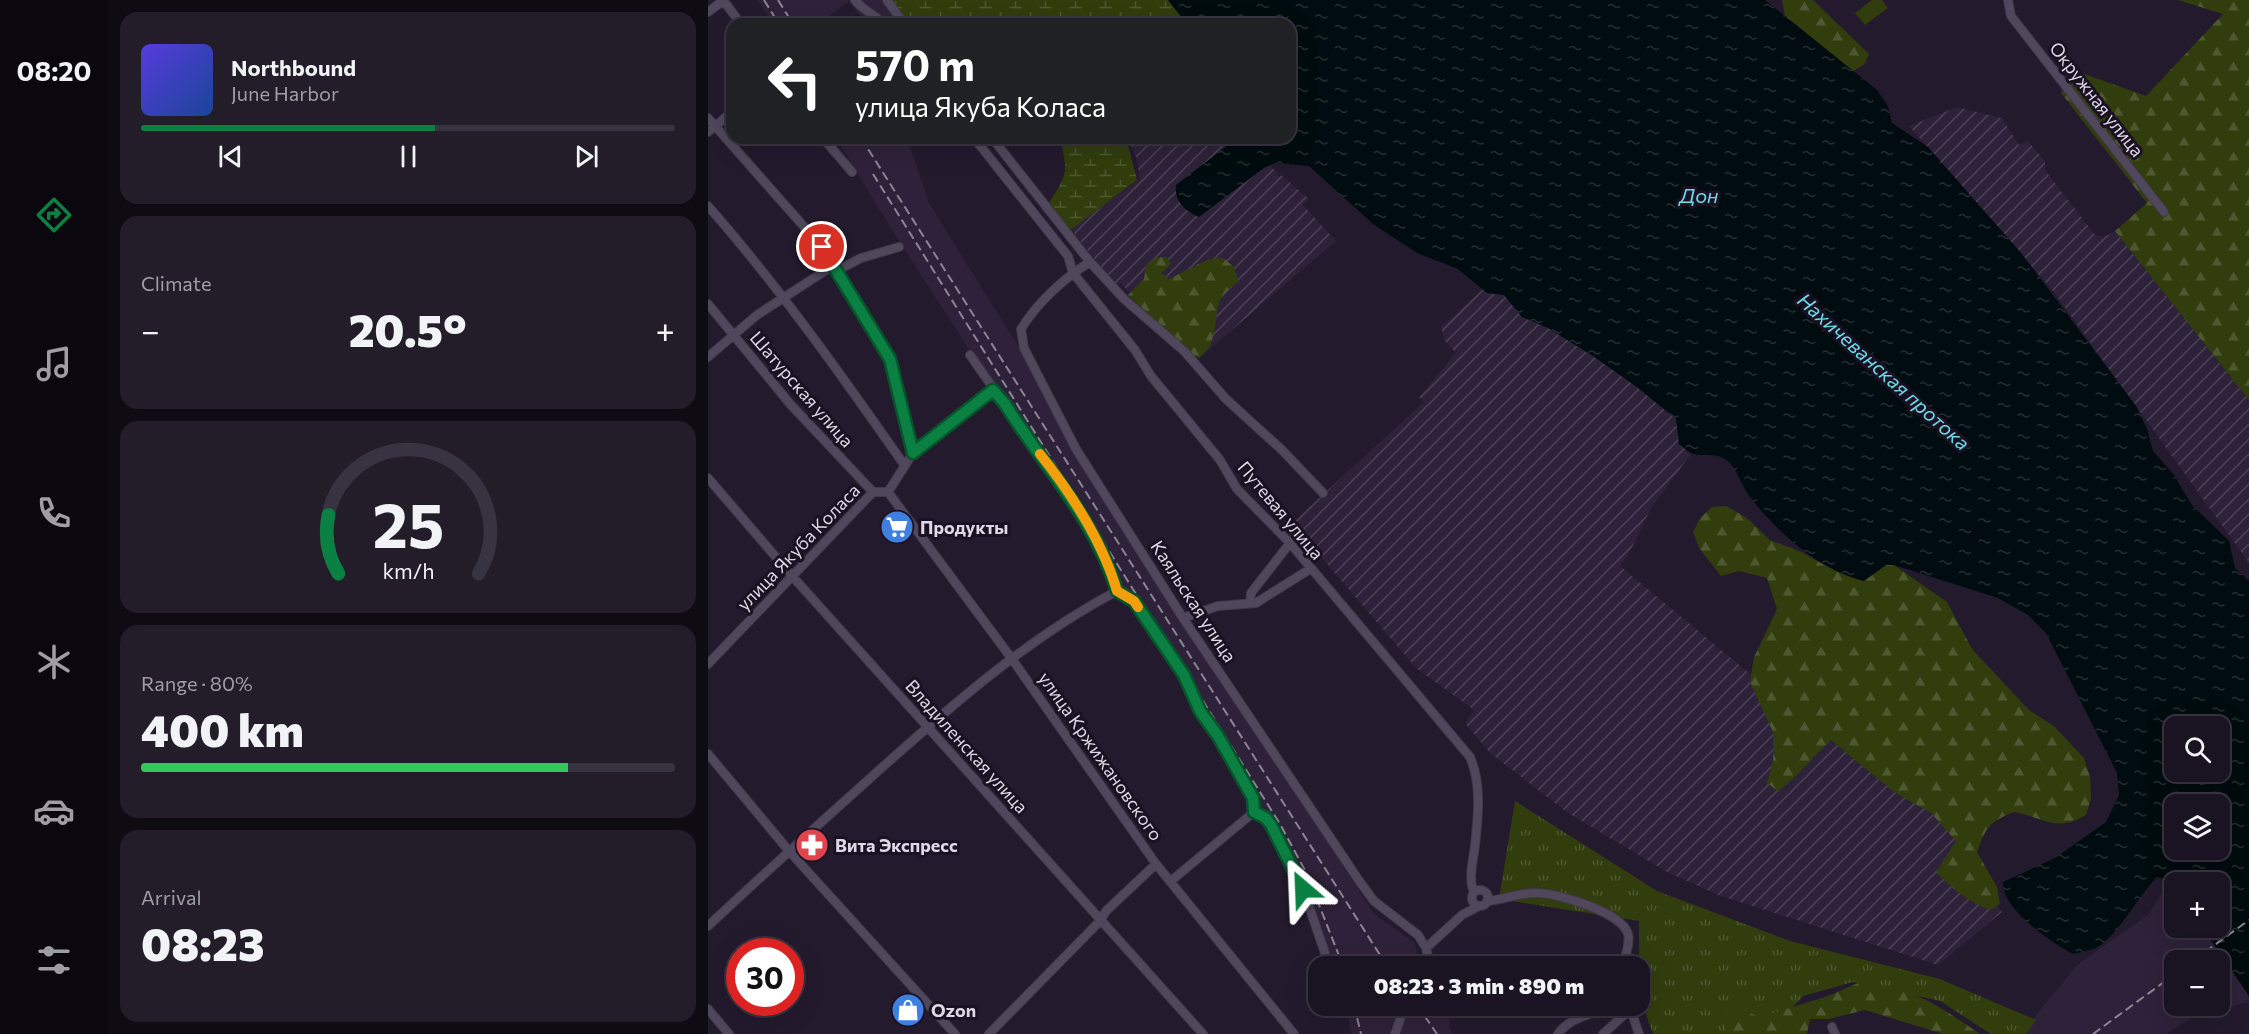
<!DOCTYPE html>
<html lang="en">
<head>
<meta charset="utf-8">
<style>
	body { margin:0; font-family:Commissioner,sans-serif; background:#231d2a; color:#f1f3f6; height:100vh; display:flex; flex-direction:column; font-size:22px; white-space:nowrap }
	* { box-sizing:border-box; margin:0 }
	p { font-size:20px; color:#9f9ea5 }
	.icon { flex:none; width:33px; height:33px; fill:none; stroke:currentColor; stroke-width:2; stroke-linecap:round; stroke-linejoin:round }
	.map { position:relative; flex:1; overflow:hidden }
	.panel { display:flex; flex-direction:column; gap:12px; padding:12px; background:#0e0b13; width:600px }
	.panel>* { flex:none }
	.guide { position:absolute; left:18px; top:18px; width:570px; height:126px; border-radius:18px; box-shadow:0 6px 24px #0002,0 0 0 2px #383340; background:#202124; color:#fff; overflow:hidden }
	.tools { position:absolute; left:1456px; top:716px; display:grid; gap:12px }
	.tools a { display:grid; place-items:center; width:66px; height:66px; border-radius:12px; background:#1a1422; box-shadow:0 6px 24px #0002,0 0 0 2px #383340; font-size:30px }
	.speed { position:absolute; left:18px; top:938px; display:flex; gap:12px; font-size:30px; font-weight:700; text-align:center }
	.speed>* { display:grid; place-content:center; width:78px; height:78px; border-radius:50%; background:#1a1422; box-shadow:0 6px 24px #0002,0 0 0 2px #383340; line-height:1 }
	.speed .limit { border:9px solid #d22; background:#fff; color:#111 }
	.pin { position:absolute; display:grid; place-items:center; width:51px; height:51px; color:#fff; margin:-26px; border:3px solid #fff; border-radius:50%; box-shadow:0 2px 6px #0007 }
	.me { position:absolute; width:66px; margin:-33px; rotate:334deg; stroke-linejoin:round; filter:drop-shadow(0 0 4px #0008) }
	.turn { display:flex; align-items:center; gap:21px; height:126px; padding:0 30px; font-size:27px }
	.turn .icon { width:78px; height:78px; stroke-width:2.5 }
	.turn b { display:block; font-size:42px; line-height:51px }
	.big { font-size:45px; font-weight:800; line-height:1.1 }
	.panel .card { flex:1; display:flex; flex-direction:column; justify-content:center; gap:9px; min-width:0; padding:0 21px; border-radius:18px; background:#231d2a }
	.panel .dial { align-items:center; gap:0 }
	.dial svg { height:156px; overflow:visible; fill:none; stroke:#383340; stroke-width:7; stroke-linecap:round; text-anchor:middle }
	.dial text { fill:#f1f3f6; stroke:none }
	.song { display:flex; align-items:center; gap:18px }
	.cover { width:72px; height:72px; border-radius:9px; background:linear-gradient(135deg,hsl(250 70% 55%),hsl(220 70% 35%)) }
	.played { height:6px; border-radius:3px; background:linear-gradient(90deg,#0b8043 55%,#383340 55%) }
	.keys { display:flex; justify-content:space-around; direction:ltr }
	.heat { display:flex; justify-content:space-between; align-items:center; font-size:33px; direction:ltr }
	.charge { height:9px; border-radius:4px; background:linear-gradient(90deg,#34c759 80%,#383340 0) }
	.trip { position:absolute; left:600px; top:956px; width:342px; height:60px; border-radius:18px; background:#1a1422; box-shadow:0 6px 24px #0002,0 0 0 2px #383340; font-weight:800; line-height:60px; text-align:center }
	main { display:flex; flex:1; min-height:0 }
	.dock { display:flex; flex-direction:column; width:108px; justify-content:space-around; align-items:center; background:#0a080e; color:#9f9ea5 }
	.dock .icon { width:42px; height:42px }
	.dock .active { color:#0b8043 }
	.dock b { font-size:27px; color:#f1f3f6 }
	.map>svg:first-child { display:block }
</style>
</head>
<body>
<main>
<nav class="dock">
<b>08:20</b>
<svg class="icon active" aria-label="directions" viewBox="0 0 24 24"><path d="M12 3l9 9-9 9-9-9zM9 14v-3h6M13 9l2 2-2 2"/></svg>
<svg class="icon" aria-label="music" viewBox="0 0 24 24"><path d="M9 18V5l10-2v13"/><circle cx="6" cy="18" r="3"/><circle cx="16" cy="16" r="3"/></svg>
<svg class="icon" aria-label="phone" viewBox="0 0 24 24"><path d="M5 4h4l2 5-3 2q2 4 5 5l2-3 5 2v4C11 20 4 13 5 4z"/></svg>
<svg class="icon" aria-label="climate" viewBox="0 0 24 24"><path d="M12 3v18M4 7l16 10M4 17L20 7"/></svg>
<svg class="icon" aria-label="car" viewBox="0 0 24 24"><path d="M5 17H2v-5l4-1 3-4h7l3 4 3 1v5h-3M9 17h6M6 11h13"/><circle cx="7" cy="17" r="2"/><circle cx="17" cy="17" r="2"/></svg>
<svg class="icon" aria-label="filters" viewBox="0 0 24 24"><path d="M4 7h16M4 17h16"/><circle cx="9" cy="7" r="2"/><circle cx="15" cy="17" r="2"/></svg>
</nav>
<section class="panel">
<div class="card">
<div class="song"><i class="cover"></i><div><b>Northbound</b><p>June Harbor</p></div></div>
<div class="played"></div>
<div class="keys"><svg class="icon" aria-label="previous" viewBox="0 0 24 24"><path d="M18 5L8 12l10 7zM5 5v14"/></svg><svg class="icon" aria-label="pause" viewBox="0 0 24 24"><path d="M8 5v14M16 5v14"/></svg><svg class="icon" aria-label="next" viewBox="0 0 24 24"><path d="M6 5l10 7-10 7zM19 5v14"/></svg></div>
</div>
<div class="card"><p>Climate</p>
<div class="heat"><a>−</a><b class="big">20.5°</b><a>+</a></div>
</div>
<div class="card dial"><svg viewBox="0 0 100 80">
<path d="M14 69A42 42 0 1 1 86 69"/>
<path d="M14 69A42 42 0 0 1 9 39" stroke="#0b8043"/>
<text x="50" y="56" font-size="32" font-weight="700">25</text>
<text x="50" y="72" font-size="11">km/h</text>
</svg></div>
<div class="card"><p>Range · 80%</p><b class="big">400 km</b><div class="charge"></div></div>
<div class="card"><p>Arrival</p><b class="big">08:23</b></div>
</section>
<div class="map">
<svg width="1541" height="1034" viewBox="0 0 1541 1034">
	<defs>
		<pattern id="industrial-furrows" width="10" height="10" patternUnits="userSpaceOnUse" patternTransform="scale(1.5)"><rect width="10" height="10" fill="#2e223a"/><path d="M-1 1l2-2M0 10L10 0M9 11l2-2" fill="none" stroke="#4c4156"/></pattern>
		<pattern id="grass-tufts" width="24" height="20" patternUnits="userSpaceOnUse" patternTransform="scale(1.5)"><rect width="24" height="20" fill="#313d0d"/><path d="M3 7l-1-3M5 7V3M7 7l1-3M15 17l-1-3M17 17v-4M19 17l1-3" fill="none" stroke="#4e5830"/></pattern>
		<pattern id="forest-firs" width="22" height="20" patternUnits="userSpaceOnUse" patternTransform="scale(1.5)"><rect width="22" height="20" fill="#313d0d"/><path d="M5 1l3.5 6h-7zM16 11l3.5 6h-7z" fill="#4e5830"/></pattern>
		<pattern id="wetland-marsh" width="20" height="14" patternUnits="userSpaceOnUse" patternTransform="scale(1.5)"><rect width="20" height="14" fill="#313d0d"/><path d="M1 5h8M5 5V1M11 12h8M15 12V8" fill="none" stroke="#4e5830"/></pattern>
		<pattern id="water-ripples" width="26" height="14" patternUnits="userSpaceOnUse" patternTransform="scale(1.5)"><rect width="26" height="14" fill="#000c0f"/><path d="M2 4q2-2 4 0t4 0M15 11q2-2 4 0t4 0" fill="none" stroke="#252f32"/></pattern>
	</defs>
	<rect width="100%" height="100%" fill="#231a2d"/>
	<path fill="#2e223a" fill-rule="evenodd" d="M49,0H178L196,24H159L141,1L114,22L115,24H66Z
		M128,138H199L221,203L322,365L394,492L666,914L707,943L711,966H628L577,851L475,681L182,227Z
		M1462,881L1467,888V927H1494L1541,996V1002L1486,1016L1458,1034H1312L1370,964L1440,915ZM1467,960H1512V1005H1467Z
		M638,1005H722L742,1014L741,1026L745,1034H690L683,1026V1034H643Z"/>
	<path fill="url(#industrial-furrows)" d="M1249,107L1294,118L1311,145L1320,141L1337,161V170L1387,235L1396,237L1407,231L1541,400V563L1345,291L1201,126Z
		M420,138H545L571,177L573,175L601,199L595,205L628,241L491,358L412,283L407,285L363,229L432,179L429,160Z
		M774,290L796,295L814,317L840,328L885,356L929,387L968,419L971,444L983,454L943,508L921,554L912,566L1112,732L1119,727L1261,845L1247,861L1294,912L1230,965L1010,895L959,872L860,813L782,753L757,723L766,710L708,668L584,523L716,402L711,397L748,353L736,340L733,327Z"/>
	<path fill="url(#grass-tufts)" d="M807,801L949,891L1082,941L1232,979L1328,1020L1318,1034H1283L1232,1001L1145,982L1095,996L1078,1014L1081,1034H945C930,999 931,958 931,921L791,899Z"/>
	<path fill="url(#forest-firs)" d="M1074,0H1105L1161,54L1156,65L1145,71L1077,16Z
		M1470,0H1541V400L1407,231L1439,203L1353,93L1365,70L1438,96L1515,14Z
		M449,257H459L463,264L453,273L461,279L501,259L515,258L526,267L531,282C501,298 513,318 503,343C501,349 495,354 491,358L483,354L420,295L436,279L438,265Z
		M1018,506L1039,518L1062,540L1089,550L1126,570L1155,581L1178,565H1186L1239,602L1264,649L1321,710L1346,726L1376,758L1382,777L1383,799L1378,815C1348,833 1337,818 1306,812C1281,822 1278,827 1269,852L1289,887L1292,904L1282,910C1260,901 1245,890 1228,872L1248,841L1223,813L1186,792L1123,740C1105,756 1090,777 1070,791L1059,783L1065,760V732L1042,682L1046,657L1069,609L1059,578L1031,571L1013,576L991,548L985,532L992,518L1004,507Z
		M1150,983C1204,987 1229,1004 1272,1034H1235L1157,1010L1121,1019H1102L1099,1034H1018L1019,1003L1052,1017L1120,996Z"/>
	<path fill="url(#wetland-marsh)" d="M182,0H460L479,24H200Z
		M355,138H418L429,180L361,231L340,204C348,192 359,178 357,163C356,154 353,147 355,138Z"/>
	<path fill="#313d0d" d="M1164,0H1174L1180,8L1157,25L1147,13Z"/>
	<path fill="url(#water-ripples)" fill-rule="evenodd" d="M460,0H1057L1169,90L1180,106L1184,123L1220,147L1314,254L1428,406L1439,429L1445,451L1466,475L1483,504L1521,541L1527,568L1541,581V996L1494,927H1512V882H1467V888L1462,881L1449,877C1430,896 1410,936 1388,948C1381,951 1372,952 1365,954C1343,942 1294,910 1295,882L1347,858L1398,822L1411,795L1409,773L1338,633L1320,615L1290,598L1186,565H1178L1156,581C1111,570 1070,533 1042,497C1034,487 1030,471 1021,462C1010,452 998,457 986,454C980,453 976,447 971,444L968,419L929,387L885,356L840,328L814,317L796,295L779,293L750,269L709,253L665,224L601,166L567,163L556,168L491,217C477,211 466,201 468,185L529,138H582V24H479ZM1467,726H1512V771H1467ZM1467,804H1512V849H1467Z"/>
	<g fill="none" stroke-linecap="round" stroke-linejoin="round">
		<defs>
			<path id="minor" d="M147,0C155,11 167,14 175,24
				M179,0L196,24
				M1300,0L1303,16L1456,212
				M0,12L12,3L18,4L33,24
				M0,118L114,247L182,359L205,453
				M0,132L24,112
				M115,138L144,172
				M266,138L360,256L365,273L427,350L443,376L512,460L529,489L582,543L762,757C774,785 770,816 767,846C765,861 760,879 766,892
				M284,138L382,262L416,299L476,351L518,399L574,450L615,493
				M0,206C72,288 134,376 197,466
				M382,262C356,278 329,303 313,329L316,348L368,449L475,618L652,882L666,901L710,935L718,948
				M130,270L153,258L191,247
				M0,304L83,405L165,492
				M262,355L366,504L404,574L409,591L426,601L475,675L492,711L511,737L545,798L546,812L558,818L563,825L595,889L617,953
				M0,357L49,315L126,265
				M0,478L85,577L495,1034
				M180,492L304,659L448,864L586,1034
				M542,603L543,593L582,543
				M475,618L510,606L548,603L602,569
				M0,664L165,492H180L205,453L285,390
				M0,754L81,851L247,1034
				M464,880L546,812
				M764 898a8 8 0 1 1 16 0a8 8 0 1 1-16 0Z
				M779,901C796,900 812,892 829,893C849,893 914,912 920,934C923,945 916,955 916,966
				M0,926C56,874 112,823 169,772C244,705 320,638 409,591
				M717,966L720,957L718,948L754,915L771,906
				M921,1005L931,1034
				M0,1009L21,1034
				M1124,1027L1127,1034
				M281,1034L392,921L398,911L448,864
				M687,1034L697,1005
				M850,1034C863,1014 899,1010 921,1005
				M895,1034L916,1015L921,1005"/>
		</defs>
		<use href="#minor" stroke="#3f3847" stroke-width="10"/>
		<use href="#minor" stroke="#50475c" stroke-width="8"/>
		<path stroke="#8b8493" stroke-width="2" stroke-dasharray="9 4.5" stroke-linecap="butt" d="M56,0L71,24
			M70,0L85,24
			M153,138L679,966
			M165,174L572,824L599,874L635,966
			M1486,960L1541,920
			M646,1005L653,1034
			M709,1005L729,1034
			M1385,1034L1467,974"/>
	</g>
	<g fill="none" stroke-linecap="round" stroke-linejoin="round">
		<defs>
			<path id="route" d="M114,247L182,359L205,453L285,390L297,404C335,465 388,520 409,591L426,601L476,675L492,711L510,736L545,798L546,812L558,818L563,825L595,889"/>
		</defs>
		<use href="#route" stroke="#07532c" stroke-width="15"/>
		<use href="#route" stroke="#0b8043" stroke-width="10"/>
		<path stroke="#f59e0b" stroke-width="10" d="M332,454C363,493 395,543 409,591L426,601L430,607"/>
	</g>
	<defs>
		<symbol id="supermarket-disc" viewBox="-11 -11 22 22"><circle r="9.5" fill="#3f7fe0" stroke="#1a1123"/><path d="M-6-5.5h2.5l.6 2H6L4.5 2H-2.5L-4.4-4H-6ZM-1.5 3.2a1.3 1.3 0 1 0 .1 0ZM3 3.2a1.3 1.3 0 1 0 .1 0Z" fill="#fff"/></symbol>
		<symbol id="pharmacy-disc" viewBox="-11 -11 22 22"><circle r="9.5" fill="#e0444e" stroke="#1a1123"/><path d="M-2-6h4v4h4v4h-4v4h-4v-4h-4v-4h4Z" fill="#fff"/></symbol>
		<symbol id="shop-disc" viewBox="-11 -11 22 22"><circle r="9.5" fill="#3f7fe0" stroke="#1a1123"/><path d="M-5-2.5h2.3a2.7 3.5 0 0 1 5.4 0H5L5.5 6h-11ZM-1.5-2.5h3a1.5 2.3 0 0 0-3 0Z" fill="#fff"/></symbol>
	</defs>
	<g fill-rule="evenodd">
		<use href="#supermarket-disc" x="170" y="508" width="38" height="38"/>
		<use href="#pharmacy-disc" x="85" y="826" width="38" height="38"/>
		<use href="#shop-disc" x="181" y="991" width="38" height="38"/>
	</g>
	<g text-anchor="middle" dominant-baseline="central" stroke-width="6" stroke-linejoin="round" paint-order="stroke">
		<g font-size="18" fill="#ded8e5" stroke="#1a1123">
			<text transform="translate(1389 99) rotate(52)">Окружная улица</text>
			<text transform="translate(94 389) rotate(49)">Шатурская улица</text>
			<text transform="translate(573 510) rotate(50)">Путевая улица</text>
			<text transform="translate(90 547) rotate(-46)">улица Якуба Коласа</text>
			<text transform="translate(486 601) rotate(57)">Каяльская улица</text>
			<text transform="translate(259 746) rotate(48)">Владиленская улица</text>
			<text transform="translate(393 756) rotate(55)">улица Кржижановского</text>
		</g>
		<g font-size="18" font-weight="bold" fill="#ded8e5" stroke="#1a1123" text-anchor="start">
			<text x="212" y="527">Продукты</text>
			<text x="127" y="845">Вита Экспресс</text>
			<text x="223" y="1010">Ozon</text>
		</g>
		<g font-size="20" font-style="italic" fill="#6bdce8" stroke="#1a1123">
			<text x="991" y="195">Дон</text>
			<text transform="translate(1176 371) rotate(42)">Нахичеванская протока</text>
		</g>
	</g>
</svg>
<div class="tools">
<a><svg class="icon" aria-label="search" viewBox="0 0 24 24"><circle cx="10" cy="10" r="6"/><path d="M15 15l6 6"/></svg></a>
<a><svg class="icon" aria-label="layers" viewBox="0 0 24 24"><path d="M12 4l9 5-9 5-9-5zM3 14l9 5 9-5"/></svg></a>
<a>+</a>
<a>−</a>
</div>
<div class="speed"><div class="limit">30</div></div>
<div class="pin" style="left:114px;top:247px;background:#d93025"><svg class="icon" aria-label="arrive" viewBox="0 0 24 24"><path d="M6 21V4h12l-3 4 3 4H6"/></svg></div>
<svg class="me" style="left:595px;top:889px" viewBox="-20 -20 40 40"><path d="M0-17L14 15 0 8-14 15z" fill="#0b8043" stroke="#fff" stroke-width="4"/></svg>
<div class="trip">08:23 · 3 min · 890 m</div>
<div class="guide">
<div class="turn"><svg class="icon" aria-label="left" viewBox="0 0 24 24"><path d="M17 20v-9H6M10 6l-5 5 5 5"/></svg><div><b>570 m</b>улица Якуба Коласа</div></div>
</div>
</div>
</main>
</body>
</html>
